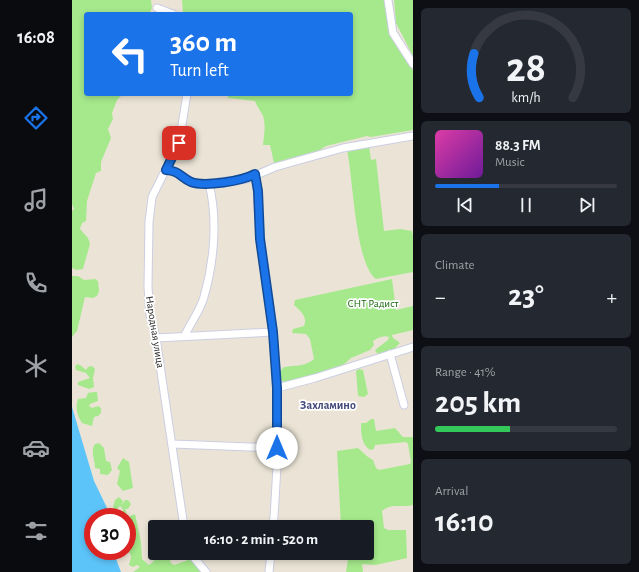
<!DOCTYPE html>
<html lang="en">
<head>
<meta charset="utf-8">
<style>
	body { margin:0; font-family:"Alegreya Sans",sans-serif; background:#242831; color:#f1f3f6; height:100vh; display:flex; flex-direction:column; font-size:15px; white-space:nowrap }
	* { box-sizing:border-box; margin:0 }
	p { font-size:13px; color:#9ea1a6 }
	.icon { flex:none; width:22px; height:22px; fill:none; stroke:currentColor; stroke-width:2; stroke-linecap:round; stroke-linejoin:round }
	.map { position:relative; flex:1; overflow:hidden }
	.side { display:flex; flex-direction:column; gap:8px; padding:8px; background:#0d0f14; width:226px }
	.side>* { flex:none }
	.hud { position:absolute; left:12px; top:12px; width:269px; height:84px; border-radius:4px; box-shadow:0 2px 6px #0003; background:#1a73e8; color:#fff; overflow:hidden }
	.speed { position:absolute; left:12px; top:508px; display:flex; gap:8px; font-size:20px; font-weight:700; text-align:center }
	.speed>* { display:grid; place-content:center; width:52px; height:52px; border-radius:50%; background:#171b24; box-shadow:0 2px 6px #0003; line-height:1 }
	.speed .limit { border:6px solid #d22; background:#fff; color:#111 }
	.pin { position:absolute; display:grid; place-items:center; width:34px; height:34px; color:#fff; margin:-17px; border-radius:8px; box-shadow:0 2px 6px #0006 }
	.me { position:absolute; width:44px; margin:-22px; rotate:0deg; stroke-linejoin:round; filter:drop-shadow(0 0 3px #0008) }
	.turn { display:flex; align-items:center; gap:14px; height:84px; padding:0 20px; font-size:18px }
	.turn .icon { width:52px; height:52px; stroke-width:2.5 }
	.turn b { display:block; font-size:28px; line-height:34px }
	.big { font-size:30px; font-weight:600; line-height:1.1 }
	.side .card { flex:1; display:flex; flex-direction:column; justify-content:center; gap:6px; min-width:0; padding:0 14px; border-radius:6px; background:#242831 }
	.side .dial { align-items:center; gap:0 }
	.dial svg { height:104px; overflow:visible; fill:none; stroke:#363941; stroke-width:7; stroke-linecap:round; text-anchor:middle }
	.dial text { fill:#f1f3f6; stroke:none }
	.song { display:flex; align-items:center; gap:12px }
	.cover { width:48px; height:48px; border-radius:6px; background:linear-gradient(135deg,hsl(320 70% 55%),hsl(280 70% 35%)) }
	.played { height:4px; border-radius:2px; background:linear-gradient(90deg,#1a73e8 35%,#363941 35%) }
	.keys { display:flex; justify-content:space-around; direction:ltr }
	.heat { display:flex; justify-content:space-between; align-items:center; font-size:22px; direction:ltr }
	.charge { height:6px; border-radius:3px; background:linear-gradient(90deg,#34c759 41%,#363941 0) }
	.trip { position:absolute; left:76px; top:520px; width:226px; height:40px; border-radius:4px; background:#171b24; box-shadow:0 2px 6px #0003; font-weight:600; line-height:40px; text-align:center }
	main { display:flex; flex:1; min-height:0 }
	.menu { display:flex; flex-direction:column; width:72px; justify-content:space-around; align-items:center; background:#090b0e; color:#9ea1a6 }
	.menu .icon { width:28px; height:28px }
	.menu .on { color:#1a73e8 }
	.menu b { font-size:18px; color:#f1f3f6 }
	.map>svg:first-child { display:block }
</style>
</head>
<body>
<main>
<nav class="menu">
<b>16:08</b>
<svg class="icon on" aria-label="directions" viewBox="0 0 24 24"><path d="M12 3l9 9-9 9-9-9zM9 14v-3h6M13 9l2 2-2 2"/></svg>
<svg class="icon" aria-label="music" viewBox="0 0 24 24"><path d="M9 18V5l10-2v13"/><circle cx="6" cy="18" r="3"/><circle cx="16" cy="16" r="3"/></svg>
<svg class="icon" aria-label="phone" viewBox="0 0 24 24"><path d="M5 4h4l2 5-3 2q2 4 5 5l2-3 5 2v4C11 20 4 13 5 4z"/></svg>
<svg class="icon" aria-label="climate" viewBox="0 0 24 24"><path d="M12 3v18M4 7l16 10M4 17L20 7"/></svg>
<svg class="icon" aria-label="car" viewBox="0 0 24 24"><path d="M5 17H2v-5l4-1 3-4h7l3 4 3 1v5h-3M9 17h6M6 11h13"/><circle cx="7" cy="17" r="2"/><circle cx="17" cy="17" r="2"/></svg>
<svg class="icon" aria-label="filters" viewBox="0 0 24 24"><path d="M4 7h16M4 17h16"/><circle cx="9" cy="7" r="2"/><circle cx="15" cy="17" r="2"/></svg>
</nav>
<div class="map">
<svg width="341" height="572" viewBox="0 0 341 572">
	<rect width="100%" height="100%" fill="#ebe4d6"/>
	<path fill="#a5e98c" d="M0,0H79L80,8L77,14H14V94H51L45,100L40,113L41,119L36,129L39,138L29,162V171L24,173L15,201L14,221L10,223L8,229L16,238L18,244L11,269L4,270L0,268V211L2,209L0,204Z
		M110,0H315L320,34L325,47L341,70V130L299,137L295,136L254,146L248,150L202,163L198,145H191C192,136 194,125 191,116C189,111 185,107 183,101L156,98V94H279V14H111Z
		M322,0H341V56L324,23Z
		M297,146L299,160L304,159L312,231L328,229L340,231L341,236V272L304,279C283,264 281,176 275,150Z
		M0,276H6L12,280L23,279L26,281L27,291L25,296L21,298L13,297L5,331L0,337Z
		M320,279L324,310L341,306V330L320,335L321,338L328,343L322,349L307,355L304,352L303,350L316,340L317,337C311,335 306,338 301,341L302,345L298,350L279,358L270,366L243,376L213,384L209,379L207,372L212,367C224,365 233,367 242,359L238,339L234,334L220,333L221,329L232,326C236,316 228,311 222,305L223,300Z
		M5,364L8,365L14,370L16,367L20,366L23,369L21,378L22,387L17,389L6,385V382L18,378L14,373L4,370L3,367Z
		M287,369L291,370L296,394L292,397L286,396L284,371Z
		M22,392H25L26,401L18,404L17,406L20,408L26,406L29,408V413L26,416L22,417L20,426L10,423C5,415 3,408 6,399L14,398L16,393Z
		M299,419H302L304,431L323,428L331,437H341V505C330,508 319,503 310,511L312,528L316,530H334L335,558L304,565L290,564L291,572H274L276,559L270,553H295V527H269L265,451L286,448L296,457L301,460L304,468L307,470L338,464L339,462L336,444L334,442L303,445L302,449L298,450C289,444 289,433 289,423H294Z
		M27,443L32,448L34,461L38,462L40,470L36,475L28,474V469L23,468C23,459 18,451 23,444Z
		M51,458L57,462L61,488L51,491L45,484L48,471L45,468Z
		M47,497L51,501L50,505L53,500H56L59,504L56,509H53L57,520L58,516L63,514L69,542L70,559L77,565L82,561L80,555L83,552L96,555L99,563L102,565L119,559L132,572H61L68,567L65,565L61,567L57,565C58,559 62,555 55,551V517H46V513L51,511V509L48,506L44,510L41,507L43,500Z"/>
	<path fill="#5dc4fa" d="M0,407L22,481L38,514V517H21V551H41L49,572H0Z"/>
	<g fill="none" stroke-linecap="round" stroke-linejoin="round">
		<defs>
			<path id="minor" d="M316,0L321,33L341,64
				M85,8L101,14
				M94,170L103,171L120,182L129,184L175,179L203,167L271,148L341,136
				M183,175C187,197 186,219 189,241C193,271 198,302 201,332C207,396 207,463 201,527
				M113,335C119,322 128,311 132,297C142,262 146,219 137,184
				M84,338L201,332
				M318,354L332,405
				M205,388L243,378L341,347
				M101,444L205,448
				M112,527L84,338L78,315L76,287L77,222L80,197L107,143L115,94
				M118,553L134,572
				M197,572L199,553"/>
		</defs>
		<use href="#minor" stroke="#cbcee2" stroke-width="9"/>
		<use href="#minor" stroke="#fff" stroke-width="7"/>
	</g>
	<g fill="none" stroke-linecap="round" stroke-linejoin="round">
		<defs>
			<path id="route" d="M107,143L94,170C108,171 108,177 119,182C133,187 170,181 183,174L186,191L188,239L201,332L205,388V448"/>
		</defs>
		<use href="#route" stroke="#114b97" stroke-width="10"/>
		<use href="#route" stroke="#1a73e8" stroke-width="7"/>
	</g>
	<g text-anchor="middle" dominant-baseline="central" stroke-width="3.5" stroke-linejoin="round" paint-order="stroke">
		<g font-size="11" fill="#1d6912" stroke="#fff">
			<text x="301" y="303">СНТ Радист</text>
		</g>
		<g font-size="11" fill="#272727" stroke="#fff">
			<text transform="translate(83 332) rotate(81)">Народная улица</text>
		</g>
		<g font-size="12" font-weight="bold" fill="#44497b" stroke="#fff">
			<text x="256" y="405">Захламино</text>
		</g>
	</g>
</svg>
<div class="speed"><div class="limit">30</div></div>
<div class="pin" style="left:107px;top:143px;background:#d93025"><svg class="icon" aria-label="arrive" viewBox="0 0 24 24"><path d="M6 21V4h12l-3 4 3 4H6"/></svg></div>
<svg class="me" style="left:205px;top:448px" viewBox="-20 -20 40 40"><circle r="19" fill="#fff"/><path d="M0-13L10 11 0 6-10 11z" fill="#1a73e8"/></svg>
<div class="trip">16:10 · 2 min · 520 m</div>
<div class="hud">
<div class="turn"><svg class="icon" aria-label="left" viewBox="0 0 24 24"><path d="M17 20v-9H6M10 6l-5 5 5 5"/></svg><div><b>360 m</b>Turn left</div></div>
</div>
</div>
<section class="side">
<div class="card dial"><svg viewBox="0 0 100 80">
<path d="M14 69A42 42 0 1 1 86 69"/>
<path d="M14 69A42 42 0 0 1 10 35" stroke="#1a73e8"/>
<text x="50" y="56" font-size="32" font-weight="700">28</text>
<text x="50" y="72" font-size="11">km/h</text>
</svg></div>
<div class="card">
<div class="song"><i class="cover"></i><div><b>88.3 FM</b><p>Music</p></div></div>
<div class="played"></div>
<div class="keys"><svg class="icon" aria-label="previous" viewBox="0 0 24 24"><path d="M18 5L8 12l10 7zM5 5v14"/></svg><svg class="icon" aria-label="pause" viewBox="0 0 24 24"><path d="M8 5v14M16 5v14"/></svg><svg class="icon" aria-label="next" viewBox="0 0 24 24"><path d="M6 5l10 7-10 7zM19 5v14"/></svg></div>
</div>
<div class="card"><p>Climate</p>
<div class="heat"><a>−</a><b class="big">23°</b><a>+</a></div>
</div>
<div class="card"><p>Range · 41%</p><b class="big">205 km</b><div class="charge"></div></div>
<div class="card"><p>Arrival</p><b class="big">16:10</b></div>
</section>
</main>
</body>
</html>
